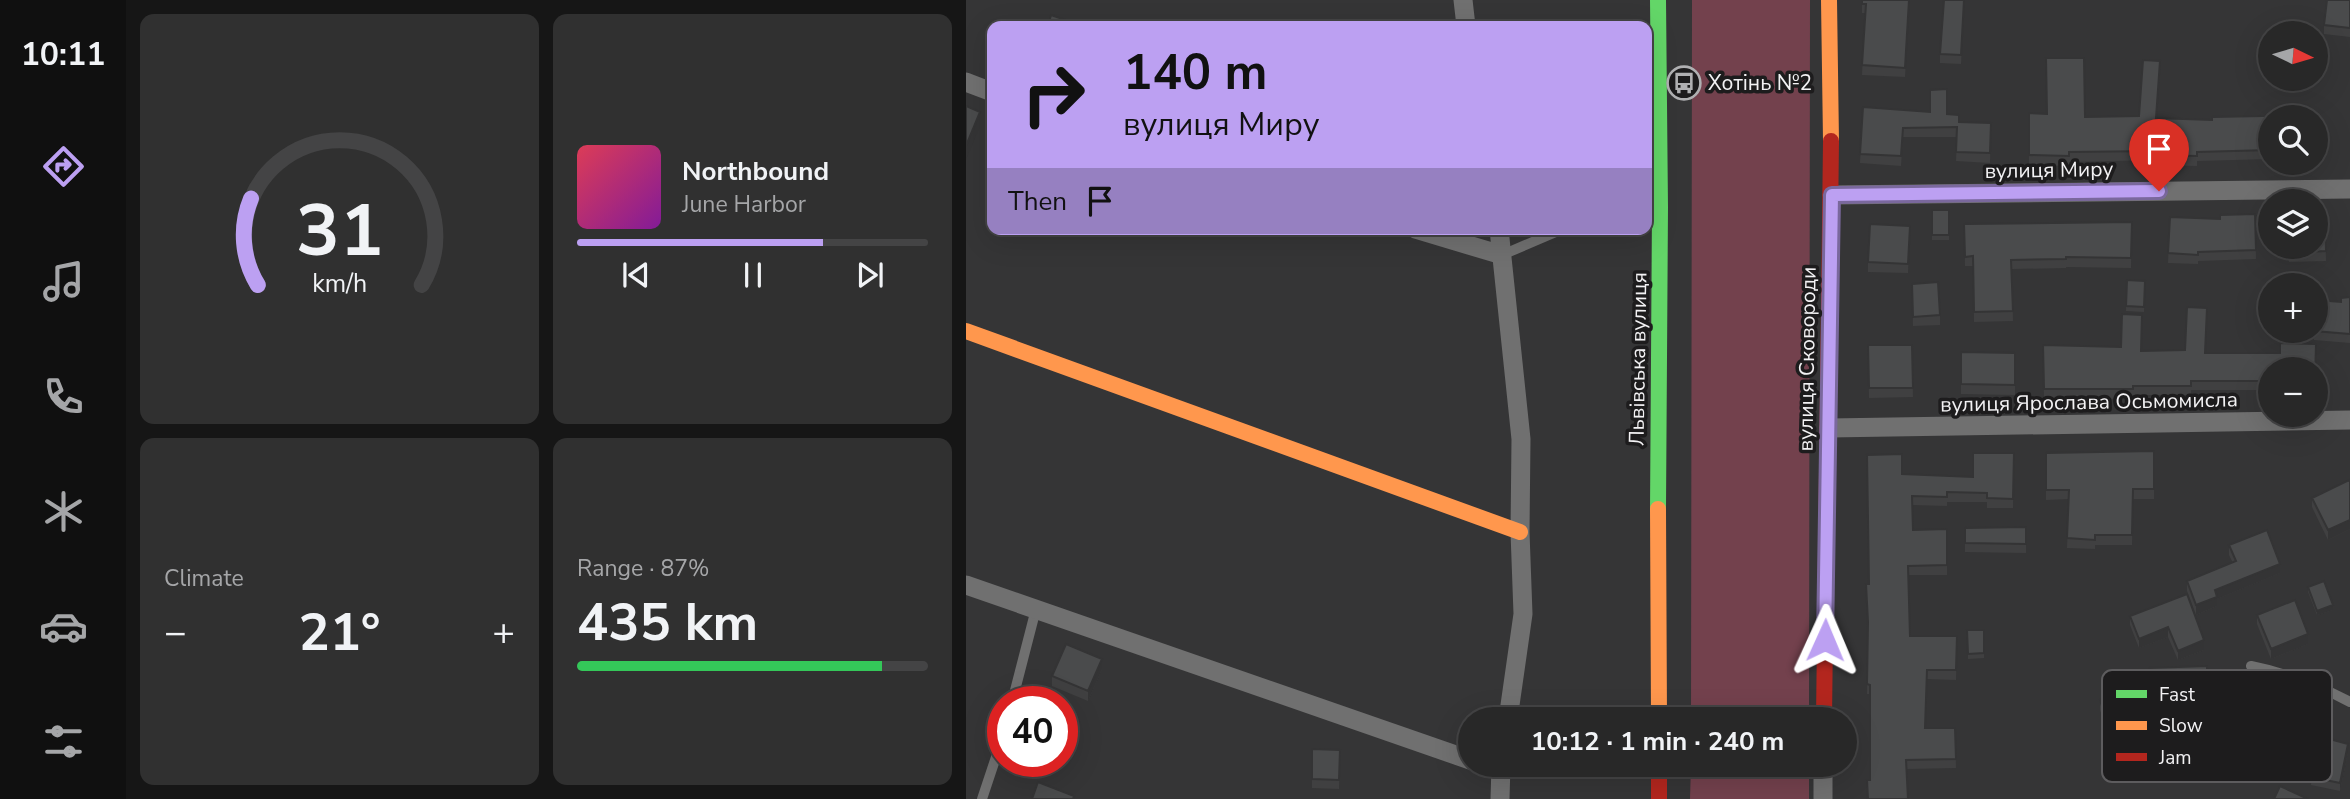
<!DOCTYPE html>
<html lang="en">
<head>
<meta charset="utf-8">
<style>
	body { margin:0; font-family:"Nunito Sans",sans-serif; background:#303030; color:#f1f3f6; height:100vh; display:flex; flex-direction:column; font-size:26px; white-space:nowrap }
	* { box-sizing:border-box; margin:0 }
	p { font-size:23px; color:#a5a6a8 }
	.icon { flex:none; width:38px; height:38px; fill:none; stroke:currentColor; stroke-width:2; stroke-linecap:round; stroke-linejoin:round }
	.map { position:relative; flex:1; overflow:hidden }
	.sheet { display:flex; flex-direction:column; gap:14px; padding:14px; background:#161616; width:840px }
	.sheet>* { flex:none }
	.top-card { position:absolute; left:21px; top:21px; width:665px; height:214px; border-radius:14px; box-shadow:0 7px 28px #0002,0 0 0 2px #444445; background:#bca0f2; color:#111; overflow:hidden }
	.needle { width:46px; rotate:95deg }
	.buttons { position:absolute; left:1292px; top:21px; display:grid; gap:14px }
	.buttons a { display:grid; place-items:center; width:70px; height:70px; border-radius:50%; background:#282828; box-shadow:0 7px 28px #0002,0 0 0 2px #444445; font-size:35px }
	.speed { position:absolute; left:21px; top:686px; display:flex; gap:14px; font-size:35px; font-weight:700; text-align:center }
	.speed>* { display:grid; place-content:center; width:91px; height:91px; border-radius:50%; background:#282828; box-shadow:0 7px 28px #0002,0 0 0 2px #444445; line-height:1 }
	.speed .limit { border:10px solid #d22; background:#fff; color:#111 }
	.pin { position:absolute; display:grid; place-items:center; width:60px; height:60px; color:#fff; margin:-72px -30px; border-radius:50% 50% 50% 0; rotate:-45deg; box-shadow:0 0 7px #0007 }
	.pin .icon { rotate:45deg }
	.me { position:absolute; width:77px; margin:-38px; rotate:1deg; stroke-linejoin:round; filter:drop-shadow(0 0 5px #0008) }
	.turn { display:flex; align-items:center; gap:24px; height:147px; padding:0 21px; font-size:32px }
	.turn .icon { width:91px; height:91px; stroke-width:2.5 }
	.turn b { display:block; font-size:49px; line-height:60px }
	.then { display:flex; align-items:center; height:66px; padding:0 21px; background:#0003; gap:14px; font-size:26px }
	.big { font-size:52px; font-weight:700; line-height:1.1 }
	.sheet .widget { flex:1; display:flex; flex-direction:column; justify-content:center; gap:10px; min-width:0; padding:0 24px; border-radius:14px; background:#303030 }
	.sheet .dial { align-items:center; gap:0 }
	.dial svg { height:182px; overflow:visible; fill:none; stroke:#444445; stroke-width:7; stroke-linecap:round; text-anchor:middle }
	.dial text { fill:#f1f3f6; stroke:none }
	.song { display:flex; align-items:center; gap:21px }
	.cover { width:84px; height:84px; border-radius:10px; background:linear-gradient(135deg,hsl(350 70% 55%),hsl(290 70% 35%)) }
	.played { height:7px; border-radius:4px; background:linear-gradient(90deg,#bca0f2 70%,#444445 70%) }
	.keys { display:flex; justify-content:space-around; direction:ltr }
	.heat { display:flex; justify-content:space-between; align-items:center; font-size:38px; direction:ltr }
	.charge { height:10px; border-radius:5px; background:linear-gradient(90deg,#34c759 87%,#444445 0) }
	.sheet .tiles { flex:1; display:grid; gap:14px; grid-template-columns:repeat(2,1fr) }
	.trip { position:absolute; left:492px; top:707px; width:399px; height:70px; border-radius:35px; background:#282828; box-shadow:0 7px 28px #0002,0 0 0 2px #444445; font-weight:700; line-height:70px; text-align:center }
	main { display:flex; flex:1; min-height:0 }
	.tabs { display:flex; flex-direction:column; width:126px; justify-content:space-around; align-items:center; background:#101010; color:#a5a6a8 }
	.tabs .icon { width:49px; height:49px }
	.tabs .current { color:#bca0f2 }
	.tabs b { font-size:32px; color:#f1f3f6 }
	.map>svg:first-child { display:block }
</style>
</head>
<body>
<main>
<nav class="tabs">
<b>10:11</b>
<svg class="icon current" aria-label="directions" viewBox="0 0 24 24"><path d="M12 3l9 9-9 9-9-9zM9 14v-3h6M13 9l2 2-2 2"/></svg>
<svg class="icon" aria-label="music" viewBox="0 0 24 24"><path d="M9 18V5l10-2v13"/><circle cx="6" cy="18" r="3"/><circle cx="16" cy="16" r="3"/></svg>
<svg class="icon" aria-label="phone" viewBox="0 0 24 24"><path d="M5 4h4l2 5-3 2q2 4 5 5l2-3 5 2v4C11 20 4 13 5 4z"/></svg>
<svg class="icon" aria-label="climate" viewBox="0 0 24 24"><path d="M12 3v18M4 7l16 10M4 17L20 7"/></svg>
<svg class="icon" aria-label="car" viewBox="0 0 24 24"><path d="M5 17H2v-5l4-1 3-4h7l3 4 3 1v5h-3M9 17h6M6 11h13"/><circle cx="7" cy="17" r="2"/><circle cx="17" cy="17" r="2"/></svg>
<svg class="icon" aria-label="filters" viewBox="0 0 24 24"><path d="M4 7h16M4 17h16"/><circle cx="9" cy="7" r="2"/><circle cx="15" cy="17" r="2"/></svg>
</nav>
<section class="sheet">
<div class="tiles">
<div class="widget dial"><svg viewBox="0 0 100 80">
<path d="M14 69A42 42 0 1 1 86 69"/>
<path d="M14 69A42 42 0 0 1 11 31" stroke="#bca0f2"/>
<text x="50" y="56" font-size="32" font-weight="700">31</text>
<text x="50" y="72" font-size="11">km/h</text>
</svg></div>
<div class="widget">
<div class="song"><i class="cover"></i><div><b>Northbound</b><p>June Harbor</p></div></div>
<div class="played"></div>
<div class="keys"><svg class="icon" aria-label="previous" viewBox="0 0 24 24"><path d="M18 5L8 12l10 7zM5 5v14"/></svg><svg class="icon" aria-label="pause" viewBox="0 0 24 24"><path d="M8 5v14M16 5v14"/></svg><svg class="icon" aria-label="next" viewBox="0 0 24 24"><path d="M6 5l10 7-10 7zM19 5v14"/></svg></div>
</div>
<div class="widget"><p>Climate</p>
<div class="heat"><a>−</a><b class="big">21°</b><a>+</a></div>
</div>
<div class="widget"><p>Range · 87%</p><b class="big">435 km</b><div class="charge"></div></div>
</div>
</section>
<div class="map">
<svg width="1384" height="799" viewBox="0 0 1384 799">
	<rect width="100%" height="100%" fill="#353536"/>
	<path fill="#73414d" d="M726,0H844L843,719H725Z
		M725,765H843V799H724Z"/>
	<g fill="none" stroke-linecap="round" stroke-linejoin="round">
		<path stroke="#707070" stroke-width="10" d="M536,255L597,229
			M1285,666C1320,673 1352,685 1384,702
			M46,702L70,609
			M16,799L37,736"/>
		<path stroke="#707070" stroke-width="19" d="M497,0L500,26
			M0,82L26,92
			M866,195L1384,189
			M449,229L536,255
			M533,229L555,439L554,532L557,614L542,719
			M863,428L1384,420
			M0,585L504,760
			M534,799L535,765
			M857,799V765"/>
		<path stroke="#63d668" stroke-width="16" d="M692,0L694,207L692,509"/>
		<path stroke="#ff974d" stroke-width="16" d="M863,0L865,141
			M0,331L554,532
			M692,509L693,719"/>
		<path stroke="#b3261e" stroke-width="16" d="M858,719L865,141
			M693,765V799"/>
	</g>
	<path fill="#404041" d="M896,0L943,7L939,77L896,75L899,13H896Z
		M1384,0V37L1358,34V25Z
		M998,7L995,64L974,63V54Z
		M1194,71L1190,118L1246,120L1350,115L1351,158H1349V117H1304V159L1231,161V166L1189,165V160L1103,162V166L1063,165V113L1119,117L1173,116Z
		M897,107L981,114L993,122L1025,123L1024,163L990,161L991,137H937L935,166L894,163Z
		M966,210H983V240H966Z
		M1289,214L1290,259L1232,261V264L1202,263L1204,217L1254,219Z
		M1359,214L1360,261L1323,262V247Z
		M1166,222L1165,268L1100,267V268L1046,269L1047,321L1008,322L1007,266H999L998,224Z
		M944,226L942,273L902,272V262Z
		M1161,280L1179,281L1178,312L1160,311Z
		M946,293L974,315V325L947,326Z
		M1384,297V343L1348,340V331L1375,302Z
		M1350,344L1349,390V369H1304V390H1225V395H1167V399L1078,398L1077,345L1239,353H1314Z
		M902,345H946L947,397L903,398Z
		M995,352L1049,353V395L995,394Z
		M1188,451V499H1167L1166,545H1129V549L1101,548L1103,499L1080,500V453Z
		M1048,453L1047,508H1021V502H981V506L947,505V530L981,529V575H942L944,636H991L990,680L961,679L959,728H989L990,768L941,769L904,780V694H901L902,628L936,474L1007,477Z
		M1384,482V529L1362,540L1346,507V498Z
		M1060,527V553L999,552V528Z
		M1263,545L1314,573L1251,599V606L1230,615L1221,591V581L1267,563L1263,555Z
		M1342,587L1367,610L1351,615L1342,592Z
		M1221,594L1238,650L1212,660L1202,637L1173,648L1164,625V616Z
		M1291,615L1342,644L1305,659L1291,624Z
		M1001,630H1018V658L1002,659Z
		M1241,666L1242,725L1184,726L1183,668Z
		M136,669L122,701L86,686V676Z
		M1134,700L1168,742L1147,749L1134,710Z
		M346,749L374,750L373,789L346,788Z
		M1382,752L1374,791L1345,785L1346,771L1325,764V756Z"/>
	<path fill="#343435" d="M14,112V126L0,160V146Z
		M1384,520V529L1362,540V530Z
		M1314,564V573L1251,599V606L1230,615V605L1249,590Z
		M1367,605V610L1351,615V611Z
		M1202,627V637L1173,648V639Z
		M1342,634V644L1305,659V649Z
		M1238,640V650L1212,660V651Z
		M136,659V669L122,701V691Z
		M1168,733V742L1147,749V739Z
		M1382,744V752L1374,791V783Z"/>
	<path fill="#4a4b4c" stroke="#343435" stroke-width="2" d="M896,0H943L939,68L896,65L900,4H896Z
		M978,0H998L995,55L974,54Z
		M1361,0H1384V28L1358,25Z
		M85,15L117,26H82Z
		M1080,58H1118L1119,117L1173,116L1177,60L1194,61L1190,118L1246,120V117L1350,115L1351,148H1349V117H1304V150L1231,152V156L1189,155V151L1103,152V156L1063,155V113L1081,114Z
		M981,89V114L993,115V122L1025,123L1024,153L990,152L991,127L937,128L935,156L894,154L897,107L964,112V90Z
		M0,106L14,112L0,146Z
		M966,210H983V235H966Z
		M1289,214L1290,250L1232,252V255L1202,253L1204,217L1254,219V215Z
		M1349,214H1359L1360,251L1323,253V247H1349Z
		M1166,222L1165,258L1100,257V259L1045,260L1047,311L1008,312L1007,256L999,257L998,224Z
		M904,224L944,226L942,264L902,262Z
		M1161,280L1179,281L1178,307L1160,306Z
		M972,282L974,315L947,317L946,284Z
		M1384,297V334L1348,331L1350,300L1375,302V298Z
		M1221,307L1241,308L1239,353H1314V343L1350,344L1349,381V369H1304V381H1225V386H1167V389H1078L1077,345L1155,347L1156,314L1176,315L1175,351L1219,350Z
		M902,345H946L947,388H903Z
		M995,352L1049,353V385L995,384Z
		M1188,451V489H1167L1166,535H1129V540L1101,538L1103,490H1080V453Z
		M1007,453H1048L1047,499L1021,498V493L981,492V497L946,496L947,530L981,529V565L942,566L944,636H991L990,670H961L959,728H989L990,759L940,760L942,799H902L901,780H904V685L901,684L902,622L900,584H903L901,455L936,454V474L1007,477Z
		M1383,480L1384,482V520L1362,530L1346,498Z
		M1060,527V544L999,543V528Z
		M1301,530L1314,564L1249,590L1251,597L1230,605L1221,581L1270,561L1263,545Z
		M1358,581L1367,605L1351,611L1342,587Z
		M1221,594L1238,640L1212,651L1202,627L1173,639L1164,616Z
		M1329,600L1342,634L1305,649L1291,615Z
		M1001,630H1018V653L1002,654Z
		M100,644L136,659L122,691L86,676Z
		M1241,666L1242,711L1184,712L1183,668Z
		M1155,693L1168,733L1147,739L1134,700Z
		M1334,731L1382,744L1374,783L1345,777L1348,763L1325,756Z
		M346,749L374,750L373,780L346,779Z
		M72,782L108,796L107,799H66Z
		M1314,786L1342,799H1308Z"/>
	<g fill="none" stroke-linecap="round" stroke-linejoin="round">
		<defs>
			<path id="route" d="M859,640L866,195L1193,191"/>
		</defs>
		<use href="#route" stroke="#7a689d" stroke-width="18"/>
		<use href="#route" stroke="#bca0f2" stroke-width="12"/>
	</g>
	<defs>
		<symbol id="bus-ring" viewBox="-11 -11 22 22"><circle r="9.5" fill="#1d1c1d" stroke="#b0b0b2" stroke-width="1.5"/><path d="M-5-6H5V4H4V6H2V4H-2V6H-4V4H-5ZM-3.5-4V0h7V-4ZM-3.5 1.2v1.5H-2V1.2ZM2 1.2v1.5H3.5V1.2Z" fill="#b0b0b2"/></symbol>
	</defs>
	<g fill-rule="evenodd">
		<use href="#bus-ring" x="699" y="64" width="38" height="38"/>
	</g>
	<g text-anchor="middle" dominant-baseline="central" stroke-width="7" stroke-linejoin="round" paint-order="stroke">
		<g font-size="21" fill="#f3f2f4" stroke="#1d1c1d" text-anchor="start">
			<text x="742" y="83">Хотінь №2</text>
		</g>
		<g font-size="21" fill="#f3f2f4" stroke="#1d1c1d">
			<text transform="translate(1083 170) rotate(-1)">вулиця Миру</text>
			<text transform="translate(672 359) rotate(-89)">Львівська вулиця</text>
			<text transform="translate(841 359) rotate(-89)">вулиця Сковороди</text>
			<text transform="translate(1123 402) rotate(-1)">вулиця Ярослава Осьмомисла</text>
		</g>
	</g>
	<rect x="1136" y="670" width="230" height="112" rx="10" fill="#1d1c1d" stroke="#5d5c5e" stroke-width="2"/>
	<rect x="1150" y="690" width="31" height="8" fill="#63d668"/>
	<rect x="1150" y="721" width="31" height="9" fill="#ff974d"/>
	<rect x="1150" y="753" width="31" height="8" fill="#b3261e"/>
	<g font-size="19" fill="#f3f2f4">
		<text x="1193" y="701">Fast</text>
		<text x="1193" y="732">Slow</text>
		<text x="1193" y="764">Jam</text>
	</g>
</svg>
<div class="buttons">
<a><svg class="needle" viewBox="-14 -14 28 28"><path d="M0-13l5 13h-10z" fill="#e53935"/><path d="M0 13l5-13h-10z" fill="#a5a6a8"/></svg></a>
<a><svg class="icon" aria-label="search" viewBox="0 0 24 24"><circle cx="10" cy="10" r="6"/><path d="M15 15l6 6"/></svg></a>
<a><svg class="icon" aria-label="layers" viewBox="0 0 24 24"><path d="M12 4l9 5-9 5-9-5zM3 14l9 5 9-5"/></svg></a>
<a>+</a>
<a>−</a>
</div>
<div class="speed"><div class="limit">40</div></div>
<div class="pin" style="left:1193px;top:191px;background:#d93025"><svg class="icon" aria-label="arrive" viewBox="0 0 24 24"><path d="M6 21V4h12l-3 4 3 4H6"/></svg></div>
<svg class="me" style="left:859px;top:640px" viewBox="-20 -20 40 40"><path d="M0-17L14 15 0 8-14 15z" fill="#bca0f2" stroke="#fff" stroke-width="4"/></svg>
<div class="trip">10:12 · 1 min · 240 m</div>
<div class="top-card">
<div class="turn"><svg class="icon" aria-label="right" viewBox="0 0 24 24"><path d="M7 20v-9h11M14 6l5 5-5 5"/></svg><div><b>140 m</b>вулиця Миру</div></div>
<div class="then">Then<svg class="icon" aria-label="arrive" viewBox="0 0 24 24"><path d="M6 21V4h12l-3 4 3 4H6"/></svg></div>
</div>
</div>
</main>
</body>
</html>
